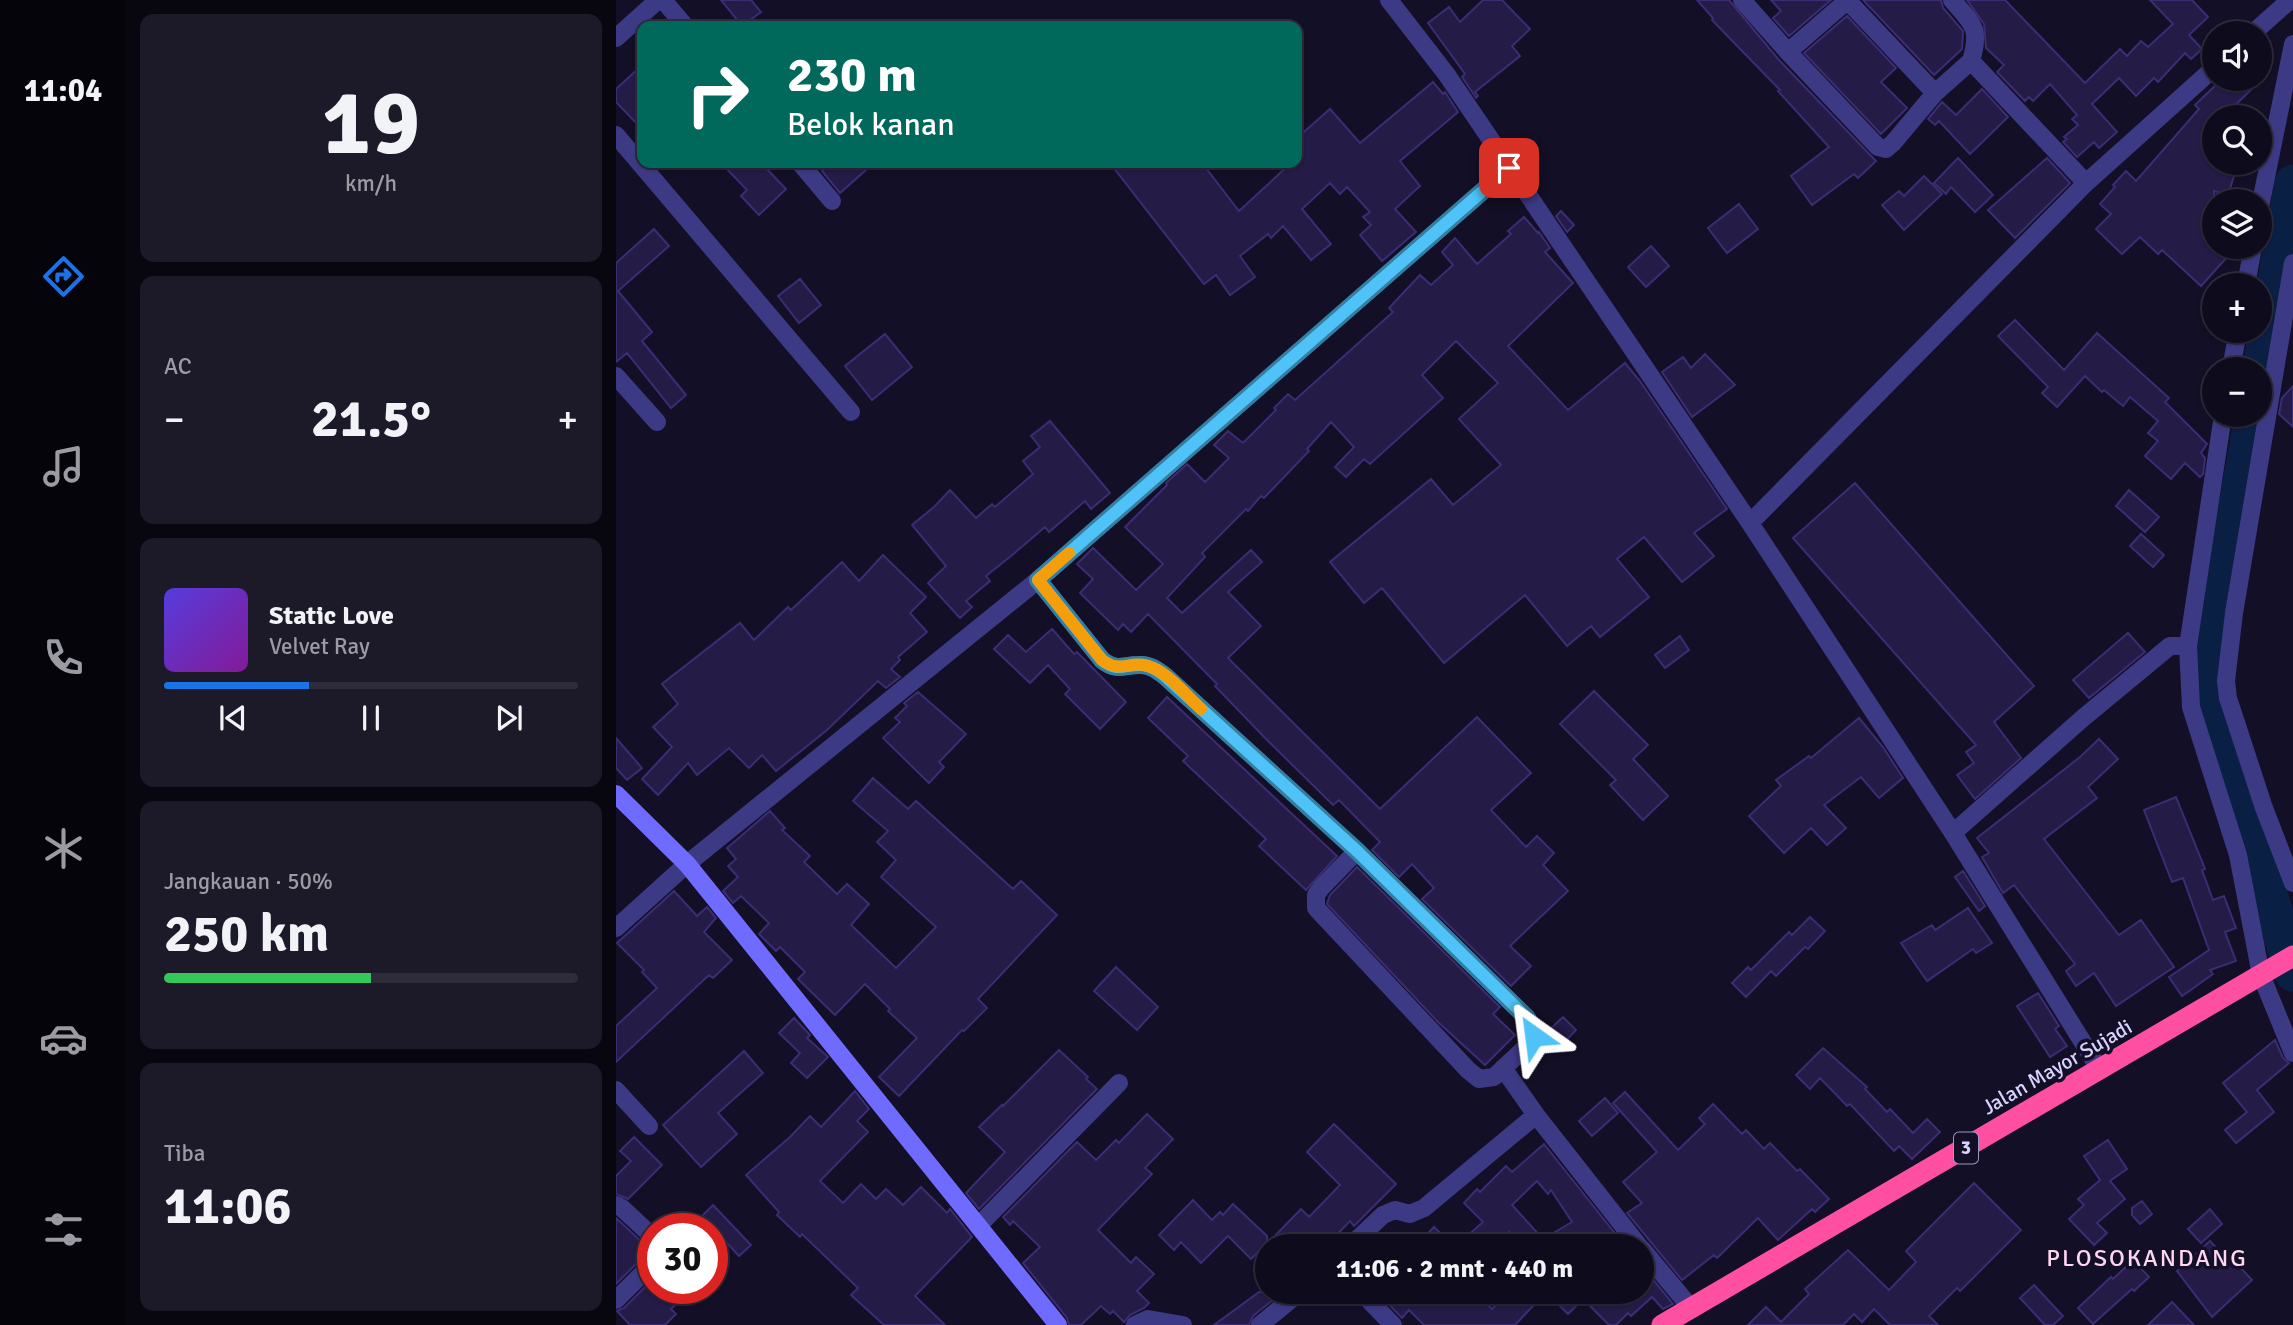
<!DOCTYPE html>
<html lang="id">
<head>
<meta charset="utf-8">
<style>
	body { margin:0; font-family:Signika,sans-serif; background:#1c1929; color:#f1f3f6; height:100vh; display:flex; flex-direction:column; font-size:26px; white-space:nowrap }
	* { box-sizing:border-box; margin:0 }
	p { font-size:23px; color:#9b9ba3 }
	.icon { flex:none; width:38px; height:38px; fill:none; stroke:currentColor; stroke-width:2; stroke-linecap:round; stroke-linejoin:round }
	.map { position:relative; flex:1; overflow:hidden }
	.panel { display:flex; flex-direction:column; gap:14px; padding:14px; background:#08060f; width:490px }
	.panel>* { flex:none }
	.banner { position:absolute; left:21px; top:21px; width:665px; height:147px; border-radius:14px; box-shadow:0 2px 5px #0004,0 0 0 2px #2e2b3b; background:#00695c; color:#fff; overflow:hidden }
	.fabs { position:absolute; left:1586px; top:21px; display:grid; gap:14px }
	.fabs a { display:grid; place-items:center; width:70px; height:70px; border-radius:50%; background:#0e0b1c; box-shadow:0 2px 5px #0004,0 0 0 2px #2e2b3b; font-size:35px }
	.speed { position:absolute; left:21px; top:1213px; display:flex; gap:14px; font-size:35px; font-weight:700; text-align:center }
	.speed>* { display:grid; place-content:center; width:91px; height:91px; border-radius:50%; background:#0e0b1c; box-shadow:0 2px 5px #0004,0 0 0 2px #2e2b3b; line-height:1 }
	.speed .limit { border:10px solid #d22; background:#fff; color:#111 }
	.pin { position:absolute; display:grid; place-items:center; width:60px; height:60px; color:#fff; margin:-30px; border-radius:14px; box-shadow:0 4px 10px #0006 }
	.me { position:absolute; width:77px; margin:-38px; rotate:329deg; stroke-linejoin:round; filter:drop-shadow(0 0 5px #0008) }
	.turn { display:flex; align-items:center; gap:24px; height:147px; padding:0 35px; font-size:32px }
	.turn .icon { width:91px; height:91px; stroke-width:2.5 }
	.turn b { display:block; font-size:49px; line-height:60px }
	.big { font-size:52px; font-weight:700; line-height:1.1 }
	.panel .widget { flex:1; display:flex; flex-direction:column; justify-content:center; gap:10px; min-width:0; padding:0 24px; border-radius:14px; background:#1c1929 }
	.panel .dial { align-items:center; gap:0 }
	.dial b { font-size:91px; line-height:1 }
	.song { display:flex; align-items:center; gap:21px }
	.cover { width:84px; height:84px; border-radius:10px; background:linear-gradient(135deg,hsl(250 70% 55%),hsl(290 70% 35%)) }
	.played { height:7px; border-radius:4px; background:linear-gradient(90deg,#1a73e8 35%,#2e2b3b 35%) }
	.keys { display:flex; justify-content:space-around; direction:ltr }
	.heat { display:flex; justify-content:space-between; align-items:center; font-size:38px; direction:ltr }
	.charge { height:10px; border-radius:5px; background:linear-gradient(90deg,#34c759 50%,#2e2b3b 0) }
	.trip { position:absolute; left:639px; top:1234px; width:399px; height:70px; border-radius:35px; background:#0e0b1c; box-shadow:0 2px 5px #0004,0 0 0 2px #2e2b3b; font-weight:700; line-height:70px; text-align:center }
	main { display:flex; flex:1; min-height:0 }
	.tab-bar { display:flex; flex-direction:column; width:126px; justify-content:space-around; align-items:center; background:#06040b; color:#9b9ba3 }
	.tab-bar .icon { width:49px; height:49px }
	.tab-bar .active { color:#1a73e8 }
	.tab-bar b { font-size:32px; color:#f1f3f6 }
	.map>svg:first-child { display:block }
</style>
</head>
<body>
<main>
<nav class="tab-bar">
<b>11:04</b>
<svg class="icon active" aria-label="directions" viewBox="0 0 24 24"><path d="M12 3l9 9-9 9-9-9zM9 14v-3h6M13 9l2 2-2 2"/></svg>
<svg class="icon" aria-label="music" viewBox="0 0 24 24"><path d="M9 18V5l10-2v13"/><circle cx="6" cy="18" r="3"/><circle cx="16" cy="16" r="3"/></svg>
<svg class="icon" aria-label="phone" viewBox="0 0 24 24"><path d="M5 4h4l2 5-3 2q2 4 5 5l2-3 5 2v4C11 20 4 13 5 4z"/></svg>
<svg class="icon" aria-label="climate" viewBox="0 0 24 24"><path d="M12 3v18M4 7l16 10M4 17L20 7"/></svg>
<svg class="icon" aria-label="car" viewBox="0 0 24 24"><path d="M5 17H2v-5l4-1 3-4h7l3 4 3 1v5h-3M9 17h6M6 11h13"/><circle cx="7" cy="17" r="2"/><circle cx="17" cy="17" r="2"/></svg>
<svg class="icon" aria-label="filters" viewBox="0 0 24 24"><path d="M4 7h16M4 17h16"/><circle cx="9" cy="7" r="2"/><circle cx="15" cy="17" r="2"/></svg>
</nav>
<section class="panel">
<div class="widget dial"><b>19</b><p>km/h</p></div>
<div class="widget"><p>AC</p>
<div class="heat"><a>−</a><b class="big">21.5°</b><a>+</a></div>
</div>
<div class="widget">
<div class="song"><i class="cover"></i><div><b>Static Love</b><p>Velvet Ray</p></div></div>
<div class="played"></div>
<div class="keys"><svg class="icon" aria-label="previous" viewBox="0 0 24 24"><path d="M18 5L8 12l10 7zM5 5v14"/></svg><svg class="icon" aria-label="pause" viewBox="0 0 24 24"><path d="M8 5v14M16 5v14"/></svg><svg class="icon" aria-label="next" viewBox="0 0 24 24"><path d="M6 5l10 7-10 7zM19 5v14"/></svg></div>
</div>
<div class="widget"><p>Jangkauan · 50%</p><b class="big">250 km</b><div class="charge"></div></div>
<div class="widget"><p>Tiba</p><b class="big">11:06</b></div>
</section>
<div class="map">
<svg width="1677" height="1325" viewBox="0 0 1677 1325">
	<rect width="100%" height="100%" fill="#130f26"/>
	<g fill="none" stroke-linecap="round" stroke-linejoin="round">
		<path stroke="#0a1f44" stroke-width="37" d="M1643,377L1677,183
			M1637,415L1590,685L1677,973"/>
	</g>
	<path fill="#241b47" stroke="#3b2d73" stroke-width="2" fill-rule="evenodd" d="M105,0H135L145,12L126,26Z
		M867,0H886L914,29L896,46L904,56L859,92L862,96L860,98L846,77L849,74L812,23L833,7L844,22Z
		M1081,0H1113L1163,60L1260,161L1242,178L1238,174L1196,205L1175,176L1213,147L1162,91L1164,90L1096,20L1097,18Z
		M1155,0H1215L1173,36L1157,18L1165,11Z
		M1247,0H1325L1327,8L1347,31L1346,49L1318,75Z
		M1351,0H1389L1469,83L1504,49L1511,56L1525,41L1532,47L1557,24L1534,0H1576L1592,17L1573,35L1586,49L1575,59L1569,53L1542,82L1538,78L1520,96L1503,78L1476,104L1501,132L1483,148L1478,142L1461,157L1447,142L1451,139L1448,137L1462,125L1456,119L1461,115L1434,84L1417,101L1413,97L1409,101L1381,72L1388,65L1370,48L1368,24Z
		M1231,16L1280,68L1265,82L1291,108L1265,134L1188,53Z
		M26,65V129L0,102V89Z
		M1606,79H1629L1638,87L1617,107L1627,117H1598V163H1622L1612,195L1598,191V247H1604L1613,255L1585,286L1546,250L1542,254L1524,237L1506,254L1480,229L1495,214L1484,204L1499,187L1497,185L1510,171L1520,181L1583,109L1579,105Z
		M817,82L827,94L829,92L842,112L784,161L804,186L779,209L800,232L766,261L744,235L755,225L747,217L754,212L731,187L724,194L714,183L686,209L715,244L695,260L667,226L655,238L652,234L624,256L639,277L614,295L600,275L588,284L494,163H586L623,211L675,163H681V138L714,109L744,143Z
		M1366,89L1392,117L1354,154L1323,121L1319,125L1312,119L1326,102L1340,115Z
		M1342,158L1377,195L1359,212L1335,187L1330,194L1318,183Z
		M1431,158L1454,183L1399,238L1372,210Z
		M105,163H145L170,189L143,215L125,196L131,190Z
		M215,163H258L224,193L206,171Z
		M1308,176L1326,194L1288,230L1266,205L1283,191L1288,196Z
		M1123,204L1142,229L1111,253L1092,228Z
		M945,211L958,225L951,232L940,216Z
		M908,217L922,233L923,232L934,248L929,252L957,283L892,346L952,410L1009,363L1024,381L1111,509L1078,533L1098,556L1066,582L1028,537L1001,559L1033,597L984,637L975,626L951,646L909,595L828,663L766,588L748,603L714,562L815,479L837,505L885,465L843,419L882,383L840,341L806,375L827,398L754,464L748,459L730,477L719,467L738,447L715,422L691,449L693,451L648,498L645,496L632,511L630,509L586,553L589,557L551,598L566,613L635,550L646,562L612,592L645,626L612,658L764,809L861,717L915,773L875,810L910,847L921,836L938,853L927,865L952,891L894,946L915,966L895,986L806,899L818,888L796,864L783,877L756,850L764,842L723,800L717,805L651,740L599,686L601,684L532,614L515,632L507,624L502,630L464,593L477,579L461,564L477,548L520,590L547,564L509,527L551,485L550,483L571,464L589,482L613,458L598,445L612,431L627,443L660,410L658,408L672,394L679,400L777,312L773,308L804,275L815,285L837,265L826,252L839,238L861,264L895,234L892,231Z
		M38,229L53,246L2,291L36,332L26,341L70,395L55,408L11,353L0,362V263Z
		M1035,246L1053,266L1030,287L1012,267Z
		M184,279L205,305L183,323L162,296Z
		M1399,320L1448,370L1481,333L1553,398L1549,402L1591,444L1585,453L1589,458L1587,474L1584,477L1569,463L1555,479L1529,456L1542,441L1532,433L1542,421L1514,397L1507,406L1488,390L1486,392L1469,376L1441,407L1426,393L1432,387L1382,336Z
		M269,334L296,367L256,400L229,366Z
		M1089,354L1119,385L1076,417L1046,372L1067,357L1075,368Z
		M1677,386V427L1663,414L1666,398Z
		M434,421L494,493L475,509L469,501L433,532L429,527L395,556L370,576L374,581L350,601L356,607L344,618L312,583L330,566L296,525L318,507L334,490L360,518L376,504L379,507L417,474L407,461L424,447L415,436Z
		M1239,483L1418,686L1378,722L1405,758L1359,799L1341,775L1358,763L1350,752L1360,745L1177,538Z
		M1513,490L1543,517L1529,532L1500,506Z
		M1525,534L1548,555L1537,567L1514,546Z
		M267,555L310,597L294,613L311,632L282,657L284,660L275,669L284,677L270,688L262,681L211,730L160,771L146,755L133,768L113,748L81,775L72,763L42,795L26,779L56,747L37,727L62,704L46,684L124,623L138,640L172,607L175,610L226,562L243,581Z
		M436,629L458,654L461,652L510,702L484,729L449,694L454,689L432,665L414,683L378,649L392,635L410,652Z
		M1512,633L1529,652L1473,698L1457,680Z
		M1064,636L1073,650L1049,668L1039,655Z
		M978,691L1032,745L1017,759L1052,796L1027,820L994,785L1000,780L944,724Z
		M302,692L350,734L323,762L328,767L313,783L267,738L284,722L279,718L291,706L288,703Z
		M551,697L721,856L690,890L643,846L650,839L567,761L572,756L532,718Z
		M1243,718L1267,747L1287,778L1263,798L1245,777L1208,805L1230,828L1211,845L1195,828L1168,853L1133,816L1165,786L1160,780L1193,756L1195,758Z
		M0,738L26,768L11,780L0,768Z
		M1483,739L1502,759L1472,787L1481,798L1428,839L1503,935L1525,920L1558,967L1500,1006L1478,973L1460,986L1450,971L1459,964L1398,885L1387,893L1366,857L1373,853L1361,838L1464,757Z
		M257,778L292,809L300,801L397,889L405,881L441,915L362,999L371,1008L348,1031L346,1030L283,1096L263,1077L301,1038L272,1011L274,1009L249,984L219,1015L182,979L189,972L164,947L160,951L143,934L153,923L125,896L117,903L107,891L122,877L112,866L120,859L111,848L154,811L169,828L166,830L194,856L188,862L221,894L231,884L253,904L235,925L280,968L320,927L265,877L280,860L261,842L272,831L237,801Z
		M1560,797L1589,869L1586,870L1597,900L1608,896L1620,928L1609,932L1620,961L1594,970L1597,974L1566,996L1553,977L1593,950L1567,878L1556,882L1528,810Z
		M741,867L884,1007L877,1014L899,1035L869,1065L823,1023L711,904L714,895Z
		M1347,871L1369,906L1363,911L1339,877Z
		M58,891L81,916L91,907L100,918L88,932L116,960L97,978L93,975L0,1062V1026L41,988L26,972L28,970L1,943Z
		M1352,908L1376,943L1360,953L1357,949L1311,981L1285,943L1316,925L1319,930Z
		M1194,917L1209,931L1192,949L1189,947L1160,976L1155,971L1130,997L1116,983L1132,967L1135,970L1173,932L1176,935Z
		M500,967L542,1007L521,1030L478,991Z
		M1422,993L1443,1026L1439,1029L1451,1046L1434,1057L1401,1006Z
		M947,1017L960,1030L944,1047L930,1033Z
		M178,1018L194,1035L191,1038L212,1057L191,1078L175,1063L184,1053L163,1033Z
		M1659,1040L1667,1058L1673,1063L1641,1090L1658,1112L1620,1143L1609,1130L1631,1112L1607,1083Z
		M1207,1048L1251,1087L1249,1089L1271,1112L1274,1109L1297,1133L1311,1119L1324,1132L1296,1159L1283,1146L1278,1151L1234,1104L1231,1106L1204,1078L1194,1089L1180,1075Z
		M443,1050L472,1077L470,1079L481,1089L363,1209L350,1193L389,1152L363,1127L386,1105L387,1106Z
		M128,1051L147,1073L102,1113L121,1134L85,1167L47,1125Z
		M239,1091L253,1109L241,1121L252,1132L204,1181L227,1203L245,1184L260,1199L270,1189L287,1205L305,1187L331,1213L334,1209L356,1237L299,1296L329,1325H268L235,1295L242,1288L186,1234L184,1237L161,1215L163,1212L130,1175L174,1137L194,1116L205,1127Z
		M1009,1092L1062,1150L1089,1124L1083,1118L1097,1104L1126,1134L1130,1130L1148,1149L1154,1143L1181,1171L1184,1169L1213,1199L1199,1212L1196,1209L1162,1240L1142,1218L1101,1258L1098,1255L1066,1280L1011,1213L1026,1203L1007,1182L1041,1152L997,1103Z
		M989,1098L1002,1113L976,1136L963,1121Z
		M531,1114L557,1139L529,1168L536,1174L482,1230L515,1263L520,1257L538,1274L521,1291L533,1303L528,1308L514,1315L508,1322L497,1311L494,1314L485,1306L465,1325H453L451,1318L407,1263L424,1247L397,1221L394,1225L387,1217L461,1142L480,1160L500,1140L503,1143Z
		M718,1124L780,1184L738,1226L734,1221L710,1246H649L685,1209L693,1217L724,1185L691,1152Z
		M18,1137L46,1165L12,1199L0,1194V1176L15,1161L4,1151Z
		M1492,1140L1511,1169L1494,1181L1509,1199L1481,1223L1491,1233L1478,1245L1453,1219L1468,1205L1462,1199L1484,1180L1468,1156Z
		M928,1144L1009,1246H906L893,1232L878,1246H840L867,1222L848,1203L861,1189L864,1192L890,1166L896,1172ZM921,1181L932,1194L935,1190L956,1222L927,1239L896,1205Z
		M1358,1183L1405,1230L1344,1291L1341,1288L1313,1316L1322,1325H1274L1258,1309L1246,1322L1238,1314L1227,1325H1132L1150,1307L1165,1322L1193,1294L1189,1289L1232,1250L1273,1290L1300,1262L1290,1251Z
		M577,1200L596,1220L604,1212L607,1215L617,1204L651,1236V1243L635,1259L612,1236L585,1263L565,1242L558,1250L543,1235Z
		M1526,1201L1536,1214L1524,1224L1516,1215V1208Z
		M97,1205L135,1245L123,1256L86,1216Z
		M1594,1209L1606,1224L1585,1243L1572,1229Z
		M0,1218L29,1245L37,1249V1252L29,1255L0,1284Z
		M818,1227L837,1246H800Z
		M1594,1241L1619,1268L1622,1265L1636,1280L1596,1317L1561,1271Z
		M1517,1260L1533,1277L1518,1291L1516,1289L1477,1324L1462,1308L1495,1277L1497,1279Z
		M1026,1266L1057,1304L1047,1309L1036,1297L1015,1316L1012,1313L1000,1325H993L967,1299L952,1314L930,1292L899,1325H808L793,1310L786,1318L765,1296L769,1292H859L876,1309L894,1292H1026Z
		M37,1279V1288H76L55,1309L60,1314L49,1325H14L1,1311L8,1308Z
		M1418,1285L1447,1316L1437,1325H1429L1404,1298Z
		M643,1292H662L664,1294L637,1316L633,1325H598Z
		M1556,1302L1578,1325H1532Z"/>
	<g fill="none" stroke-linecap="round" stroke-linejoin="round">
		<path stroke="#3d3a85" stroke-width="18" d="M47,0L69,26
			M773,0L831,75L1134,523L1337,833L1484,1070
			M1126,0L1172,52L1232,0
			M1231,0L1319,93L1355,61
			M1336,0C1357,24 1365,28 1355,61L1470,183
			M1637,33L1674,0
			M0,38L42,0
			M1172,52L1262,147L1270,149L1277,143L1319,93
			M0,135L235,412
			M184,163L216,201
			M1643,212L1677,44
			M1677,263L1618,613L1610,681L1612,698L1648,808L1677,883
			M1630,285L1637,247
			M1615,369L1622,331
			M0,376L41,422
			M1607,415L1572,646L1575,707L1622,855L1645,975L1677,1053
			M1134,523L1470,183L1598,68
			M422,580L486,660C501,672 507,665 523,665C533,664 541,670 549,676L741,851L910,1017L917,1027L918,1036L912,1045L878,1077L863,1079L852,1070L700,908V895L705,888L741,851
			M1337,833L1467,718L1554,646H1572
			M0,928L71,864L422,580L893,168
			M0,1090L33,1126
			M920,1115L1023,1246
			M0,1205L6,1208L37,1237
			M362,1226L503,1083
			M734,1246L767,1215L779,1210L794,1214L808,1208L920,1115L887,1068
			M1026,1249L1075,1308
			M745,1292L777,1325
			M0,1300L37,1263
			M519,1325L532,1319L567,1325
			M644,1325L684,1292"/>
		<path stroke="#6f6bff" stroke-width="18" d="M0,794L71,864L442,1325"/>
		<path stroke="#ff4fa3" stroke-width="21" d="M1046,1325L1677,956"/>
	</g>
	<g fill="none" stroke-linecap="round" stroke-linejoin="round">
		<defs>
			<path id="route" d="M893,168L422,580L486,660C501,672 507,665 523,665C533,664 541,670 549,676L741,851L910,1017L917,1027L918,1036"/>
		</defs>
		<use href="#route" stroke="#337fa1" stroke-width="18"/>
		<use href="#route" stroke="#4fc3f7" stroke-width="12"/>
		<path stroke="#f59e0b" stroke-width="12" d="M453,553L422,580L486,660C504,673 511,662 528,665C550,669 570,695 585,709"/>
	</g>
	<g text-anchor="middle" dominant-baseline="central" stroke-width="7" stroke-linejoin="round" paint-order="stroke">
		<rect fill="#130f26" stroke="#9e99be" stroke-width="2" x="1338" y="1132.5" width="24" height="31" rx="5"/>
		<g font-size="19" font-weight="bold" fill="#d9d4ff">
			<text x="1350" y="1148">3</text>
		</g>
		<g font-size="21" fill="#d9d4ff" stroke="#130f26">
			<text transform="translate(1441 1067) rotate(-30)">Jalan Mayor Sujadi</text>
		</g>
		<g font-size="24" letter-spacing="2" fill="#ffd6f0" stroke="#130f26">
			<text x="1531" y="1258">PLOSOKANDANG</text>
		</g>
	</g>
</svg>
<div class="fabs">
<a><svg class="icon" aria-label="sound" viewBox="0 0 24 24"><path d="M4 9h4l5-4v14l-5-4H4zM17 9q2 3 0 6"/></svg></a>
<a><svg class="icon" aria-label="search" viewBox="0 0 24 24"><circle cx="10" cy="10" r="6"/><path d="M15 15l6 6"/></svg></a>
<a><svg class="icon" aria-label="layers" viewBox="0 0 24 24"><path d="M12 4l9 5-9 5-9-5zM3 14l9 5 9-5"/></svg></a>
<a>+</a>
<a>−</a>
</div>
<div class="speed"><div class="limit">30</div></div>
<div class="pin" style="left:893px;top:168px;background:#d93025"><svg class="icon" aria-label="arrive" viewBox="0 0 24 24"><path d="M6 21V4h12l-3 4 3 4H6"/></svg></div>
<svg class="me" style="left:918px;top:1036px" viewBox="-20 -20 40 40"><path d="M0-17L14 15 0 8-14 15z" fill="#4fc3f7" stroke="#fff" stroke-width="4"/></svg>
<div class="trip">11:06 · 2 mnt · 440 m</div>
<div class="banner">
<div class="turn"><svg class="icon" aria-label="right" viewBox="0 0 24 24"><path d="M7 20v-9h11M14 6l5 5-5 5"/></svg><div><b>230 m</b>Belok kanan</div></div>
</div>
</div>
</main>
</body>
</html>
